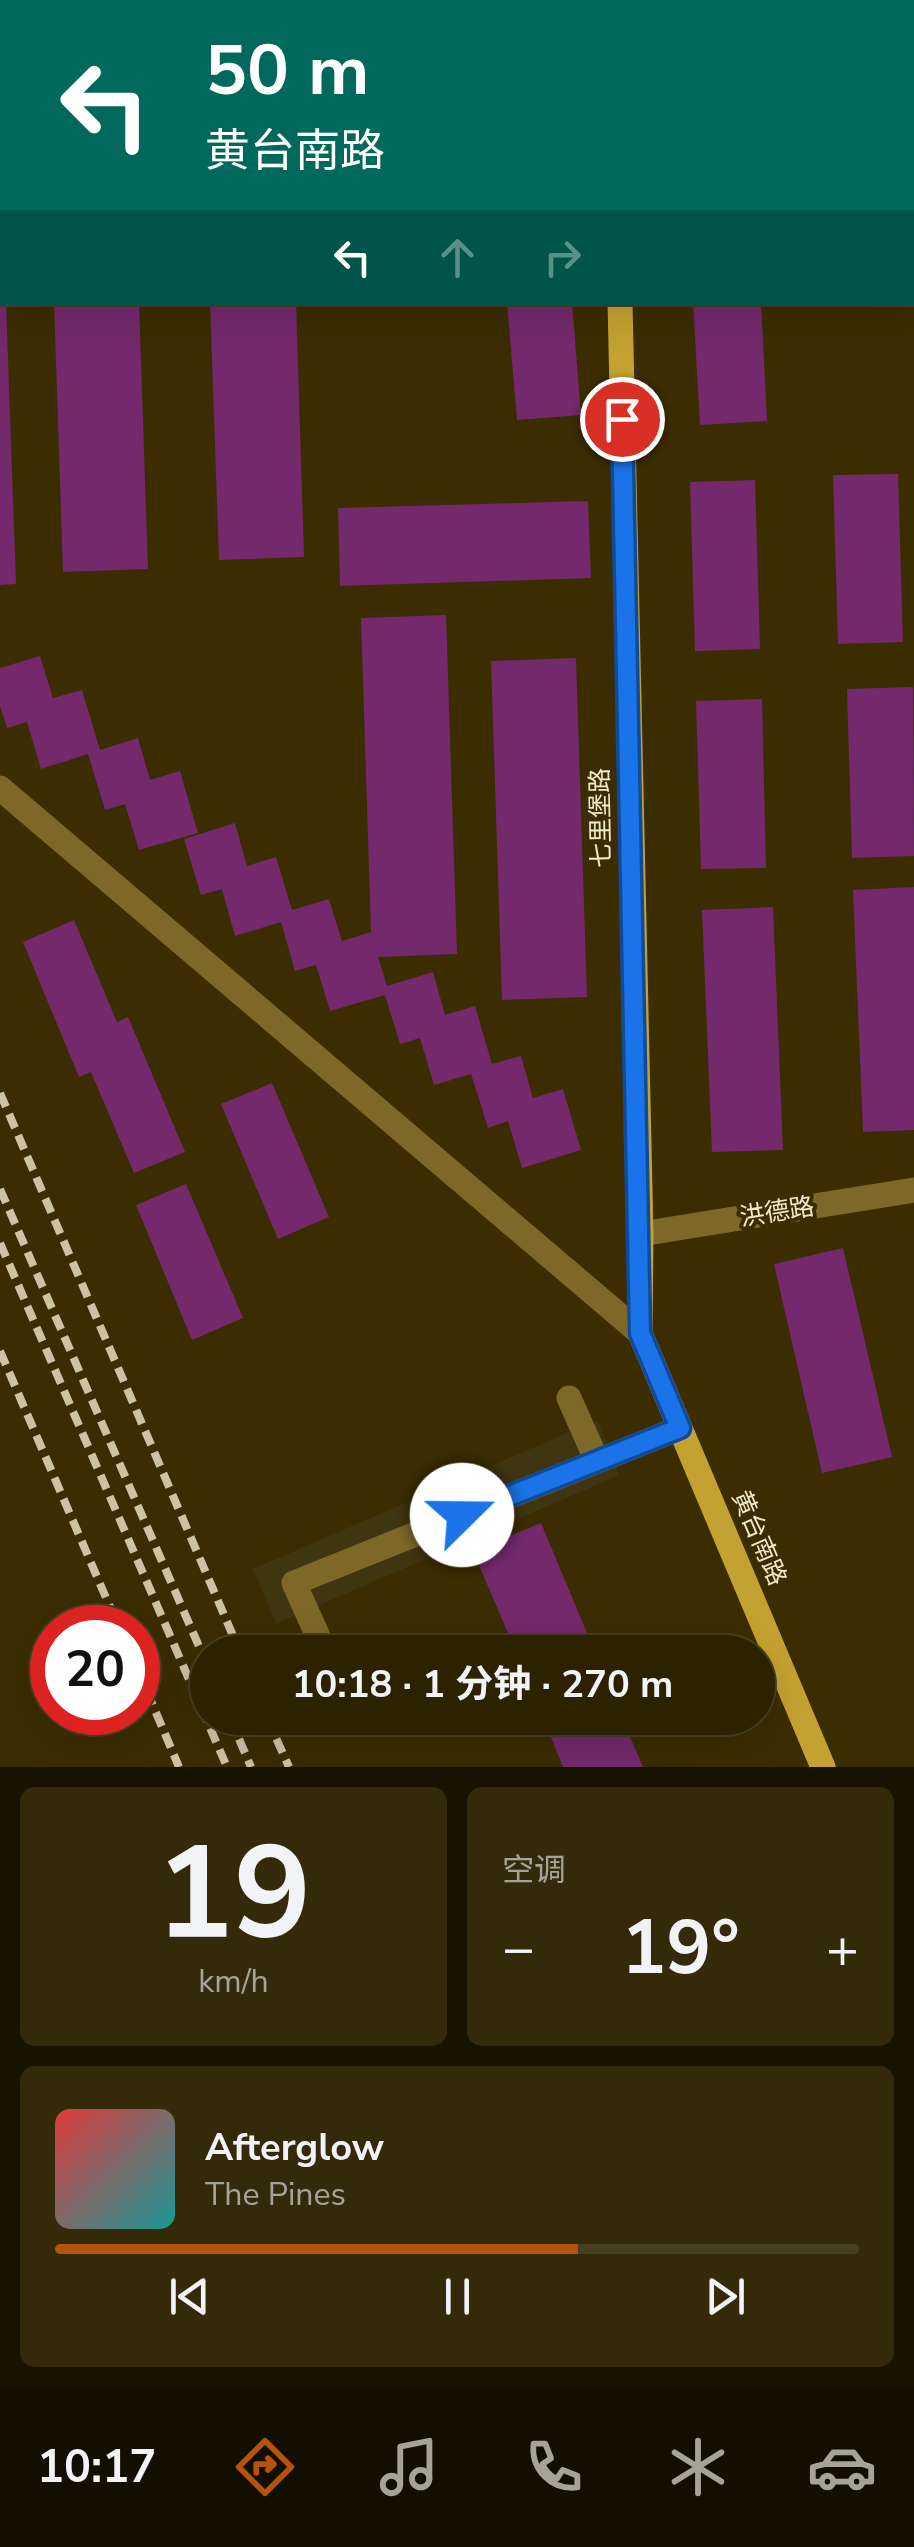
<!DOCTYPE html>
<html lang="zh">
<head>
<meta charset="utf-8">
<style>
	body { margin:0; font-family:"Nunito Sans","Noto Sans SC",sans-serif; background:#342a0a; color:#f1f3f6; height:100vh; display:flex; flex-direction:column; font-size:38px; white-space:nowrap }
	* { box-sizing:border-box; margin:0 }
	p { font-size:32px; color:#a6a499 }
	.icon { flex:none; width:55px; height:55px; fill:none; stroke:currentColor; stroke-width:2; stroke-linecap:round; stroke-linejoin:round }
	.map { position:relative; height:1767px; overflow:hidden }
	.drawer { display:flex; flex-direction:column; gap:20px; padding:20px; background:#181300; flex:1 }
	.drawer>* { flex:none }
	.top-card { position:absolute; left:0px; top:0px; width:915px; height:305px; box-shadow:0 10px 40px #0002,0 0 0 2px #483f22; background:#00695c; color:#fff; overflow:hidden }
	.speed { position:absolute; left:30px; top:1605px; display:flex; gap:20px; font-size:50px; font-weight:700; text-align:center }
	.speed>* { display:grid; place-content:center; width:130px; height:130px; border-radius:50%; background:#2c2200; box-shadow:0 10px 40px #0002,0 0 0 2px #483f22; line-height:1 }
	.speed .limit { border:15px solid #d22; background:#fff; color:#111 }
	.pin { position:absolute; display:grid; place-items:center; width:85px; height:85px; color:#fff; margin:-42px; border:5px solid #fff; border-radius:50%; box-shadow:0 2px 10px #0007 }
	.me { position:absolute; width:110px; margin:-55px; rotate:68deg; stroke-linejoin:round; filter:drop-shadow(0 0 8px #0008) }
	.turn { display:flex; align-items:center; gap:35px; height:210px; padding:0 40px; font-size:45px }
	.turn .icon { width:130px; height:130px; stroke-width:2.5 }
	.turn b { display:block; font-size:70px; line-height:85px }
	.lanes { display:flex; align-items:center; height:95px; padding:0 40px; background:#0003; justify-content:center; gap:50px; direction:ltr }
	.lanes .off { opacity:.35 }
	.big { font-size:75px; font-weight:700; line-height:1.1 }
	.drawer .tile { flex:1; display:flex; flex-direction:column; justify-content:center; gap:15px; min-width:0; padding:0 35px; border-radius:15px; background:#342a0a }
	.drawer .dial { align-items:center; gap:0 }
	.dial b { font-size:130px; line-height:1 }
	.song { display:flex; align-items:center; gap:30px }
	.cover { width:120px; height:120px; border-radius:15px; background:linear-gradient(135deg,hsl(0 70% 55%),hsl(180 70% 35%)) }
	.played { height:10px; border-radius:5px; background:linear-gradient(90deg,#b45309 65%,#483f22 65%) }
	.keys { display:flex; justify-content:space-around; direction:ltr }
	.heat { display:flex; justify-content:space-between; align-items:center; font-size:55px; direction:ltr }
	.drawer .tiles { flex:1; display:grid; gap:20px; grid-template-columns:1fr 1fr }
	.tile:last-child { grid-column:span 2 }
	.trip { position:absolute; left:190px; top:1635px; width:585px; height:100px; border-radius:50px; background:#2c2200; box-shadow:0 10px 40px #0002,0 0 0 2px #483f22; font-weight:700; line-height:100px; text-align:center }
	.tab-bar { display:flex; height:160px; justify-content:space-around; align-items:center; background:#120e00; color:#a6a499 }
	.tab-bar .icon { width:70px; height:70px }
	.tab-bar .on { color:#b45309 }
	.tab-bar b { font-size:45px; color:#f1f3f6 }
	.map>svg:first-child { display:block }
</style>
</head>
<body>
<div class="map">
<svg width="914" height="1767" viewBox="0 0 914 1767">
	<rect width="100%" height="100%" fill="#3b2d00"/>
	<path fill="#403511" d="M597,1420L619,1475L276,1624L253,1569Z"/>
	<path fill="#73296c" d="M0,302H6L16,584L0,585Z
		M54,302H139L148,569L63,572Z
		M210,302H296L304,557L219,560Z
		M507,302H572L581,415L517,420Z
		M693,302H761L767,421L700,425Z
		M898,474L903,642L838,644L833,475Z
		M755,480L760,649L695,651L690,482Z
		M588,501L591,578L340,586L338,508Z
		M446,615L457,954L378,957L387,986L433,972L445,1015L475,1006L492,1064L521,1056L533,1098L563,1089L581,1150L522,1168L508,1121L488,1128L471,1074L434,1085L420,1038L400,1044L385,995L330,1011L316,965L295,971L281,922L235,936L222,889L201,895L184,839L235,823L247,866L276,857L292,910L329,899L342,941L371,932L361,618Z
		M40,656L53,698L82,690L100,750L138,738L150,780L180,771L198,833L139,850L125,804L105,810L88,754L41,769L27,722L7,728L0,706V668Z
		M576,658L587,997L502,1000L491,661Z
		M913,687L914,856L852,858L847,689Z
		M762,699L766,868L701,869L696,701Z
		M914,887V1130L863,1132L853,890Z
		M773,907L783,1150L712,1152L702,910Z
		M74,920L117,1022L128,1017L185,1152L134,1173L91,1072L79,1077L23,942Z
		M272,1083L329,1217L278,1239L221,1104Z
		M186,1184L243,1318L192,1340L136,1205Z
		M843,1248L892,1457L822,1473L774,1264Z
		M541,1523L595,1652H516L473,1551Z
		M543,1718H622L643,1767H563Z"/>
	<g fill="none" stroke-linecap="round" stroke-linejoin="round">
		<path stroke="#7d6828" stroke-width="25" d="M912,35H914
			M0,159L2,158
			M0,788L640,1333
			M641,1234L914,1190
			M569,1398L597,1461
			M325,1652L294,1583L680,1428"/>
		<path stroke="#c4a231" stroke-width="25" d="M582,0L583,2
			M620,302L641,1234L640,1333L823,1767"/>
		<path stroke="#cdc2a2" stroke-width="8" stroke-dasharray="15 8" stroke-linecap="butt" d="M0,1093L240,1652
			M0,1189L208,1667
			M0,1243L227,1767
			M0,1351L119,1628
			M138,1670L179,1767
			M230,1718L251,1767
			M267,1718L289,1767"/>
	</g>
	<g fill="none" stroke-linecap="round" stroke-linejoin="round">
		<defs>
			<path id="route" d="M462,1515L680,1428L640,1333L622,419"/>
		</defs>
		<use href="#route" stroke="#114b97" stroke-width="25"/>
		<use href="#route" stroke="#1a73e8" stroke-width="18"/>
	</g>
	<g text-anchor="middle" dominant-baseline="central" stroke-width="8" stroke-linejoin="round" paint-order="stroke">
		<g font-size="25" fill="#f2e8cb" stroke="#3b2d00">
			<text transform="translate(601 818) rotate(-91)">七里堡路</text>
			<text transform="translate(777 1212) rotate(-9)">洪德路</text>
			<text transform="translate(759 1538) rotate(67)">黄台南路</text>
		</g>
	</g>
</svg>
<div class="speed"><div class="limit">20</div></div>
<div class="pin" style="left:622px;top:419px;background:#d93025"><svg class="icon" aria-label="arrive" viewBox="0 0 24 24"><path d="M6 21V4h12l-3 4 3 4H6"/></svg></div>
<svg class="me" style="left:462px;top:1515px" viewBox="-20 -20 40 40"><circle r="19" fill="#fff"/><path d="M0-13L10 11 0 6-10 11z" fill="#1a73e8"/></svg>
<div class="trip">10:18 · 1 分钟 · 270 m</div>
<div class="top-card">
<div class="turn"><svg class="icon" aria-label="left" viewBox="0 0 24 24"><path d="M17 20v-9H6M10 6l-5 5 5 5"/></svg><div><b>50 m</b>黄台南路</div></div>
<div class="lanes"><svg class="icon" aria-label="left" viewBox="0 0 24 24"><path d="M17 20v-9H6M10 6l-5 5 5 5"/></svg><svg class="icon off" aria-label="ahead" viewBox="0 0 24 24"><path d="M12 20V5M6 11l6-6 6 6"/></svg><svg class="icon off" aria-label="right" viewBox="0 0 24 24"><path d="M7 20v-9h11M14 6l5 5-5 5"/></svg></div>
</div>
</div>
<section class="drawer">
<div class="tiles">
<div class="tile dial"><b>19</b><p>km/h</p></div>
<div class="tile"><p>空调</p>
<div class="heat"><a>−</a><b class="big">19°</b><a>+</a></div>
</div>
<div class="tile">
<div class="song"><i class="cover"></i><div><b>Afterglow</b><p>The Pines</p></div></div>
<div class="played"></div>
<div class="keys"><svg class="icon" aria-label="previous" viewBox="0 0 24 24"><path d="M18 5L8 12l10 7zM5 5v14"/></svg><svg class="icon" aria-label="pause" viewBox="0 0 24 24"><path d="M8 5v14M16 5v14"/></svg><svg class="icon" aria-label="next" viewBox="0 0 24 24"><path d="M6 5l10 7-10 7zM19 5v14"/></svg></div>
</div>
</div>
</section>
<nav class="tab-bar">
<b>10:17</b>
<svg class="icon on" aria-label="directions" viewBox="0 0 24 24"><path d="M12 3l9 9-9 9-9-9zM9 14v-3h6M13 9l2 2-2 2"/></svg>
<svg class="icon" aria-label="music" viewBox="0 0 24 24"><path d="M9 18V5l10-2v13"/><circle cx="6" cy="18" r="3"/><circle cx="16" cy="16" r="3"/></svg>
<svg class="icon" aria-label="phone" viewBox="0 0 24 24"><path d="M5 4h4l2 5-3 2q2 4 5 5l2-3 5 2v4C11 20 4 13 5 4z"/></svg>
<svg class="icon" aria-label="climate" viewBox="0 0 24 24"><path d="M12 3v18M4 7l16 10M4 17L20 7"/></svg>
<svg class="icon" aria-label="car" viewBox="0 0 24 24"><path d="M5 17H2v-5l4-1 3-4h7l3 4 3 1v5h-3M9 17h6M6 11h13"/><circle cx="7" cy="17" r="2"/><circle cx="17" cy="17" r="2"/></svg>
</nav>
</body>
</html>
